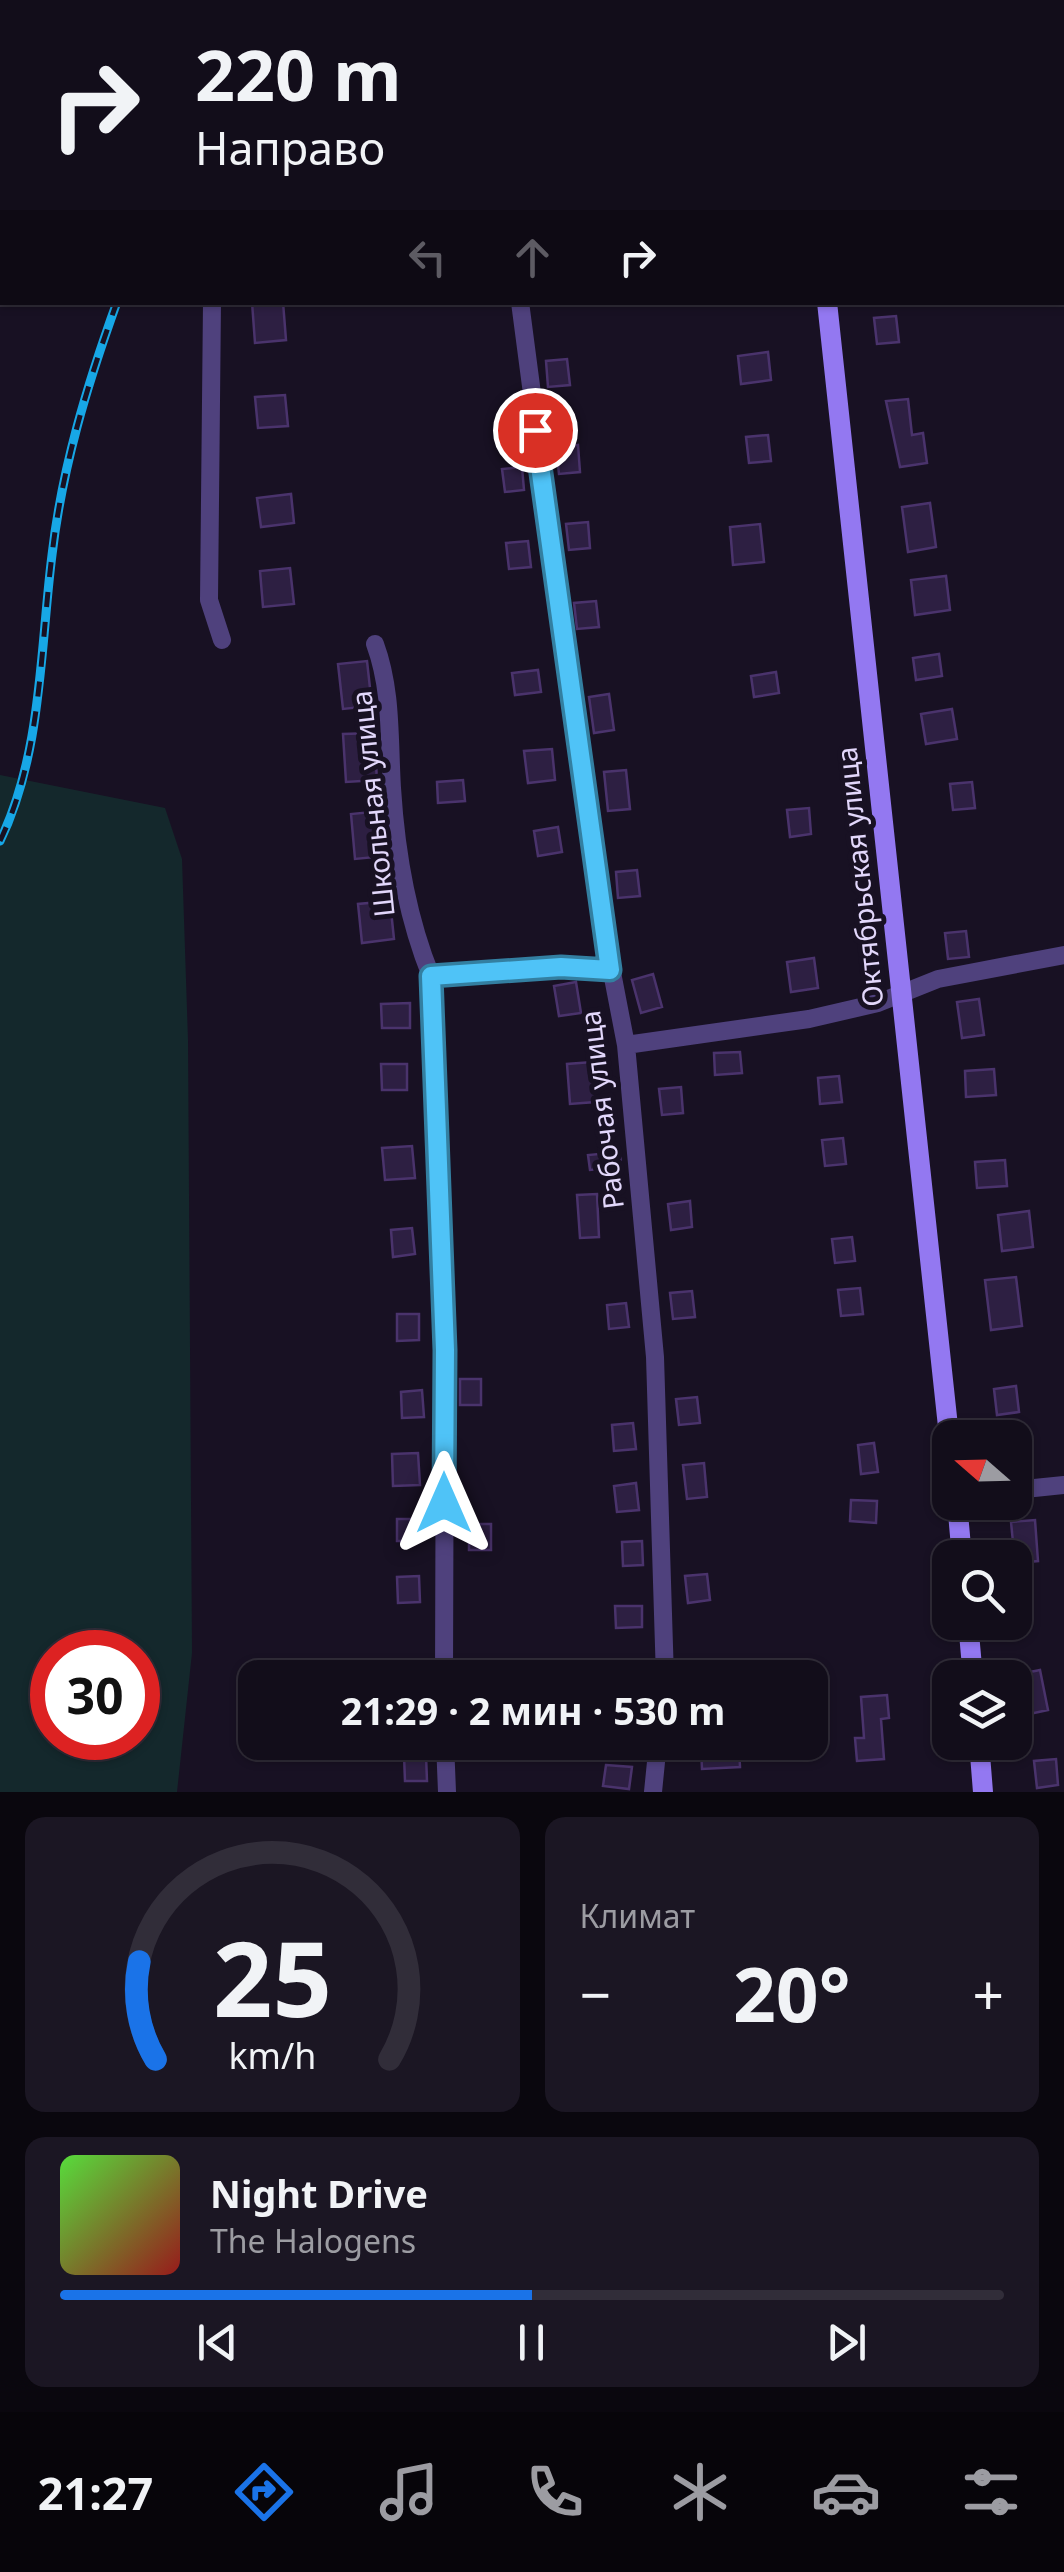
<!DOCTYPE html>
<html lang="ru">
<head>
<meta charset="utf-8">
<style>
	body { margin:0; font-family:"Noto Sans",sans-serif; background:#1b1623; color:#f1f3f6; height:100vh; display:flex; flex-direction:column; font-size:38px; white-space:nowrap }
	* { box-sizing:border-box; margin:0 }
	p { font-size:32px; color:#9c9ca2 }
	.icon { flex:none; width:55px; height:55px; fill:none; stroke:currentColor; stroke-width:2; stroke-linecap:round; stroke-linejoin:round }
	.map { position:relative; height:1792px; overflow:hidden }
	.panel { display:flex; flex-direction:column; gap:25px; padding:25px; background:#0a070e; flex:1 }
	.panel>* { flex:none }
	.top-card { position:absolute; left:0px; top:0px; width:1065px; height:305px; box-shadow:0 2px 8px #0004,0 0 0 2px #312d39; background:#120d1a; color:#f1f3f6; overflow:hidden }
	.needle { width:65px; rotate:290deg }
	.controls { position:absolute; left:932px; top:1420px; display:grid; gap:20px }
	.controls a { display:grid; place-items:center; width:100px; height:100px; border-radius:20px; background:#120d1a; box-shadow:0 2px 8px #0004,0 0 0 2px #312d39; font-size:50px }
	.speed { position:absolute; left:30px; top:1630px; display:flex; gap:20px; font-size:50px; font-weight:700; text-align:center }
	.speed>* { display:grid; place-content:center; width:130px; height:130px; border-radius:50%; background:#120d1a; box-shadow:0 2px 8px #0004,0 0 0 2px #312d39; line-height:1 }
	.speed .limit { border:15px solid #d22; background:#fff; color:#111 }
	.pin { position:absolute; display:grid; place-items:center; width:85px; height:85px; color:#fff; margin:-42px; border:5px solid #fff; border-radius:50%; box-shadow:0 2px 10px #0007 }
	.me { position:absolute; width:110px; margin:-55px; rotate:0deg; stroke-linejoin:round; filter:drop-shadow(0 0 8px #0008) }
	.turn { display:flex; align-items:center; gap:35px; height:210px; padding:0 30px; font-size:45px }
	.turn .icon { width:130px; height:130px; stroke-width:2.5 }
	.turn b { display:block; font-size:70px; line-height:85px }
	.lanes { display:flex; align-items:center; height:95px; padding:0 30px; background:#0003; justify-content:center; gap:50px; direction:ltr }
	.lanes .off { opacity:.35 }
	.big { font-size:75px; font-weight:700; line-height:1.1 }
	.panel .card { flex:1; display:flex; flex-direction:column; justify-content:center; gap:15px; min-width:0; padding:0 35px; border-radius:20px; background:#1b1623 }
	.panel .dial { align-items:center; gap:0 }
	.dial svg { height:260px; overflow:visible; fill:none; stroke:#312d39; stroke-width:7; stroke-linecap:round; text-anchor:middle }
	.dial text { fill:#f1f3f6; stroke:none }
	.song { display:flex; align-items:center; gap:30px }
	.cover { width:120px; height:120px; border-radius:15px; background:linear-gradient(135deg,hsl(110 70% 55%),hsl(0 70% 35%)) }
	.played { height:10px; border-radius:5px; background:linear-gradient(90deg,#1a73e8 50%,#312d39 50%) }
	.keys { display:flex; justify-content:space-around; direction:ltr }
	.heat { display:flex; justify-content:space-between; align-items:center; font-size:55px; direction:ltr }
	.panel .tiles { flex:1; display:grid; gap:25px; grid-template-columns:1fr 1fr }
	.card:last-child { grid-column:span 2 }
	.trip { position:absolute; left:238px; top:1660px; width:590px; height:100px; border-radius:20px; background:#120d1a; box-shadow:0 2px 8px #0004,0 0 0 2px #312d39; font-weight:700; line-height:100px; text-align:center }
	.menu { display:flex; height:160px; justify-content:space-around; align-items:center; background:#07050a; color:#9c9ca2 }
	.menu .icon { width:70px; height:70px }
	.menu .selected { color:#1a73e8 }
	.menu b { font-size:45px; color:#f1f3f6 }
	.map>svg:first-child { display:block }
</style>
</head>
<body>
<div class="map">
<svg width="1064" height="1792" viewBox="0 0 1064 1792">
	<rect width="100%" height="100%" fill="#181123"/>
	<path fill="#14282c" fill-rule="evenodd" d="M0,775L165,808L182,859L188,1040L192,1653L177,1792H0ZM52,1652H138V1738H52Z"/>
	<path fill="#2d1f42" stroke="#4a336c" stroke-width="2.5" d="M252,302H283L286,340L255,343Z
		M896,316L899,342L877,344L874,318Z
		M768,352L771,380L741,384L738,356Z
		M567,359L570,385L548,387L546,361Z
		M285,395L288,426L258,428L255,397Z
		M908,399L912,435L923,433L927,463L900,467L886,401Z
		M768,435L771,461L749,463L746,437Z
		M578,445L580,472L559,474L556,448Z
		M522,467L524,490L505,492L502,469Z
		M291,494L294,523L261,527L257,498Z
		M930,503L936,547L908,552L902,507Z
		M588,522L590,548L569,550L566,524Z
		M760,524L764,562L733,565L730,527Z
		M528,541L531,567L509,569L506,543Z
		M290,568L294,604L263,607L260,571Z
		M946,576L950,610L915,615L911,580Z
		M596,601L599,627L577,629L574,603Z
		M939,654L942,676L916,680L913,658Z
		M367,661L372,706L343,709L338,664Z
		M538,670L541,692L515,695L512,673Z
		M776,672L779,693L754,697L751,676Z
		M609,694L614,730L594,733L589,697Z
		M952,709L957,739L926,744L921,714Z
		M374,733L377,780L346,782L343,734Z
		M552,749L555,780L528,783L524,751Z
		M626,770L630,809L608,811L604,772Z
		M463,780L465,801L438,803L437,782Z
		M972,782L975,808L953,810L950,784Z
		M809,808L811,834L790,837L787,810Z
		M381,811L386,856L355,859L351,814Z
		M558,827L562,852L538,856L534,831Z
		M637,870L640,896L618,898L616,872Z
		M390,901L394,939L362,943L358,904Z
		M966,931L969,957L948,959L945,933Z
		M814,958L818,988L791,992L787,962Z
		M653,974L662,1007L641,1013L632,980Z
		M576,982L581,1013L559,1016L554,986Z
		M979,999L984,1035L962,1038L957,1002Z
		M410,1003V1028H382L381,1004Z
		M740,1052L742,1073L715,1075L714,1053Z
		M592,1062L595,1102L570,1104L567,1064Z
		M381,1064H407V1090H382Z
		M994,1069L996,1095L966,1097L965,1071Z
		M839,1076L842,1102L820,1104L818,1078Z
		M681,1087L683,1113L662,1115L659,1089Z
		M843,1138L846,1164L825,1166L822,1140Z
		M412,1146L415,1178L385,1180L382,1148Z
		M620,1152L621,1167L590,1170L588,1155Z
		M1005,1160L1007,1186L977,1188L975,1162Z
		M597,1194L599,1237L580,1238L577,1195Z
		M690,1201L692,1227L671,1230L668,1204Z
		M1029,1211L1033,1247L1002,1251L998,1215Z
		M412,1228L415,1254L393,1257L391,1230Z
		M852,1237L855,1261L835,1263L832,1239Z
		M1016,1277L1022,1326L991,1330L985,1280Z
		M860,1288L863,1314L841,1316L838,1290Z
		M692,1291L695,1317L673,1319L670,1293Z
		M626,1303L629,1327L609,1329L607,1305Z
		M397,1314H419V1340L397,1341Z
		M460,1379H481V1405H460Z
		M1016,1386L1019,1412L997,1415L994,1389Z
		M422,1390L424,1417L402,1418L401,1392Z
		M697,1397L700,1423L679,1425L676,1399Z
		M633,1423L636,1449L614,1451L612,1425Z
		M874,1443L878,1472L861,1474L858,1445Z
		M418,1453L420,1485L393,1486L392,1454Z
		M704,1463L707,1497L687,1499L683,1465Z
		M636,1483L639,1510L617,1512L614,1486Z
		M851,1500L877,1501L876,1523L850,1521Z
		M397,1519H419V1541H397Z
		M1035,1520L1038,1561L1015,1563L1011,1522Z
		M469,1524H491V1550H469Z
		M642,1541L643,1565L623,1566L622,1542Z
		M707,1574L710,1600L688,1603L685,1576Z
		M419,1576L420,1602L398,1603L397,1577Z
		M615,1606H642V1627L616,1628Z
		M1040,1670L1048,1710L1020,1716L1015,1675Z
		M887,1695L889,1718L881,1719L884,1759L857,1761L855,1738H864L861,1697Z
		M739,1746L740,1767L702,1769L701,1748Z
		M404,1755H426L427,1781H405Z
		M1056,1759L1058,1785L1037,1788L1034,1761Z
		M606,1765L632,1767L629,1789L603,1786Z"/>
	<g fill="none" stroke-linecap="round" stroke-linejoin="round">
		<path stroke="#4f417d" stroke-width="18" d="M492,0V2
			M271,2L272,0
			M212,302L209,600L222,640
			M520,302L599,905L626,1045L655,1357L665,1678
			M375,644C392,690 389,739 392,788C396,852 407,917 431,976L445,1350L444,1678
			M431,976L561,967L609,969
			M626,1045L809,1019L878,1003L938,979L1064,955
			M1015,1490L1064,1485
			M445,1742L447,1792
			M653,1792L658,1742"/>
		<path stroke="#9378f1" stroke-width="20" d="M806,0V2
			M827,302L950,1445
			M957,1502L962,1558
			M968,1622L973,1678
			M979,1742L983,1792"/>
		<defs>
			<path id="rail" d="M242,2L243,0
				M0,841C42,754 40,650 52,555C62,468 87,385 117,302"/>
		</defs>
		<use href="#rail" stroke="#17a7e6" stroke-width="9"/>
		<use href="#rail" stroke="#181123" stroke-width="5" stroke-dasharray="15" stroke-linecap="butt"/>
	</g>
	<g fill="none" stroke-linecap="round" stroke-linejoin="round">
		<defs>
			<path id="route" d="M444,1503L445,1350L431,976L561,967L610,970L535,430"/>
		</defs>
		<use href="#route" stroke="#337fa1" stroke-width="25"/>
		<use href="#route" stroke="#4fc3f7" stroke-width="18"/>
	</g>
	<g text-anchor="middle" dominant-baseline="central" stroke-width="10" stroke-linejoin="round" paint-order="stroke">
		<g font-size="28" fill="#e2d7fb" stroke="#181123">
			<text transform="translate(372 804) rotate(-96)">Школьная улица</text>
			<text transform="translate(859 877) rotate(-96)">Октябрьская улица</text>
			<text transform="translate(601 1110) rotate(-97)">Рабочая улица</text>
		</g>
	</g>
</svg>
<div class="controls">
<a><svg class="needle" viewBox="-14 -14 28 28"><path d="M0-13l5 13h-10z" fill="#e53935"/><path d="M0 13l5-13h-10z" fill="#9c9ca2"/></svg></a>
<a><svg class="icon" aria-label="search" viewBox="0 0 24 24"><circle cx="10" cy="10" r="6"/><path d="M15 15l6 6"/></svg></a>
<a><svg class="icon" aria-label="layers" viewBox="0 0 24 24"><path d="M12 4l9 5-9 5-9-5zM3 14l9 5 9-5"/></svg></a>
</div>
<div class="speed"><div class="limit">30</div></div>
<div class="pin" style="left:535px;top:430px;background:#d93025"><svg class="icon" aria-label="arrive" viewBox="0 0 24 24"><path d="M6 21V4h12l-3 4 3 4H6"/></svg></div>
<svg class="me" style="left:444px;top:1503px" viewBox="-20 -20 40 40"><path d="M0-17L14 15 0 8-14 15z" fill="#4fc3f7" stroke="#fff" stroke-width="4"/></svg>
<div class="trip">21:29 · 2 мин · 530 m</div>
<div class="top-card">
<div class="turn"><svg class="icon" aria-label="right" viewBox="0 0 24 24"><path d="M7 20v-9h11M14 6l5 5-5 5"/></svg><div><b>220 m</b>Направо</div></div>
<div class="lanes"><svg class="icon off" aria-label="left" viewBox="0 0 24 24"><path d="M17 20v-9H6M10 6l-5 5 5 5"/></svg><svg class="icon off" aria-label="ahead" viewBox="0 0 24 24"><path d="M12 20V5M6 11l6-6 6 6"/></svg><svg class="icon" aria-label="right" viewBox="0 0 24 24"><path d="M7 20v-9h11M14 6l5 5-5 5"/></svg></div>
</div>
</div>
<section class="panel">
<div class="tiles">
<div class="card dial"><svg viewBox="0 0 100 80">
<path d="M14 69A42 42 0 1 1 86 69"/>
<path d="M14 69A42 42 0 0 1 9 39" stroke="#1a73e8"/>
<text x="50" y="56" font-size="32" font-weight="700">25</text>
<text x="50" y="72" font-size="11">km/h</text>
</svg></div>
<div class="card"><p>Климат</p>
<div class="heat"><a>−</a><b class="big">20°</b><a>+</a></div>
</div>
<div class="card">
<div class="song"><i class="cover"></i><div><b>Night Drive</b><p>The Halogens</p></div></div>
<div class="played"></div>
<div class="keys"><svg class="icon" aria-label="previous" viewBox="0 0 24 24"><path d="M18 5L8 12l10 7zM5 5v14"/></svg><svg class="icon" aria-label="pause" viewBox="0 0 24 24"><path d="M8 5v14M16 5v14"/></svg><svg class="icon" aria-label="next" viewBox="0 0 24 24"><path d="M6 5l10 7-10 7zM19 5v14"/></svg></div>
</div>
</div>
</section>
<nav class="menu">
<b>21:27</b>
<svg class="icon selected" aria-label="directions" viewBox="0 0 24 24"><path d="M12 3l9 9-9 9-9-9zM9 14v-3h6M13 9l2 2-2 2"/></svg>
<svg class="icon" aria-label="music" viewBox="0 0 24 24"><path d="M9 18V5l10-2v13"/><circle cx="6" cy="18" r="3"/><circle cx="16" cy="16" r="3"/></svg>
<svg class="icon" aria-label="phone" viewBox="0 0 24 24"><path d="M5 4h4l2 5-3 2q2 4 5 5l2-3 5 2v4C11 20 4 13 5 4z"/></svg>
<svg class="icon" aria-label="climate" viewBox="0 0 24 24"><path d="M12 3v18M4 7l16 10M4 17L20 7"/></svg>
<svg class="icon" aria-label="car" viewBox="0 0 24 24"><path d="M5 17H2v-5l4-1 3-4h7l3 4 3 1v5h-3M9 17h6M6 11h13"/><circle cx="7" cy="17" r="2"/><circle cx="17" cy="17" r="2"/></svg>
<svg class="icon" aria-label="filters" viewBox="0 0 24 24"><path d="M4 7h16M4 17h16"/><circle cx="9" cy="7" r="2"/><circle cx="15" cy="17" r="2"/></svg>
</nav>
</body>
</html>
